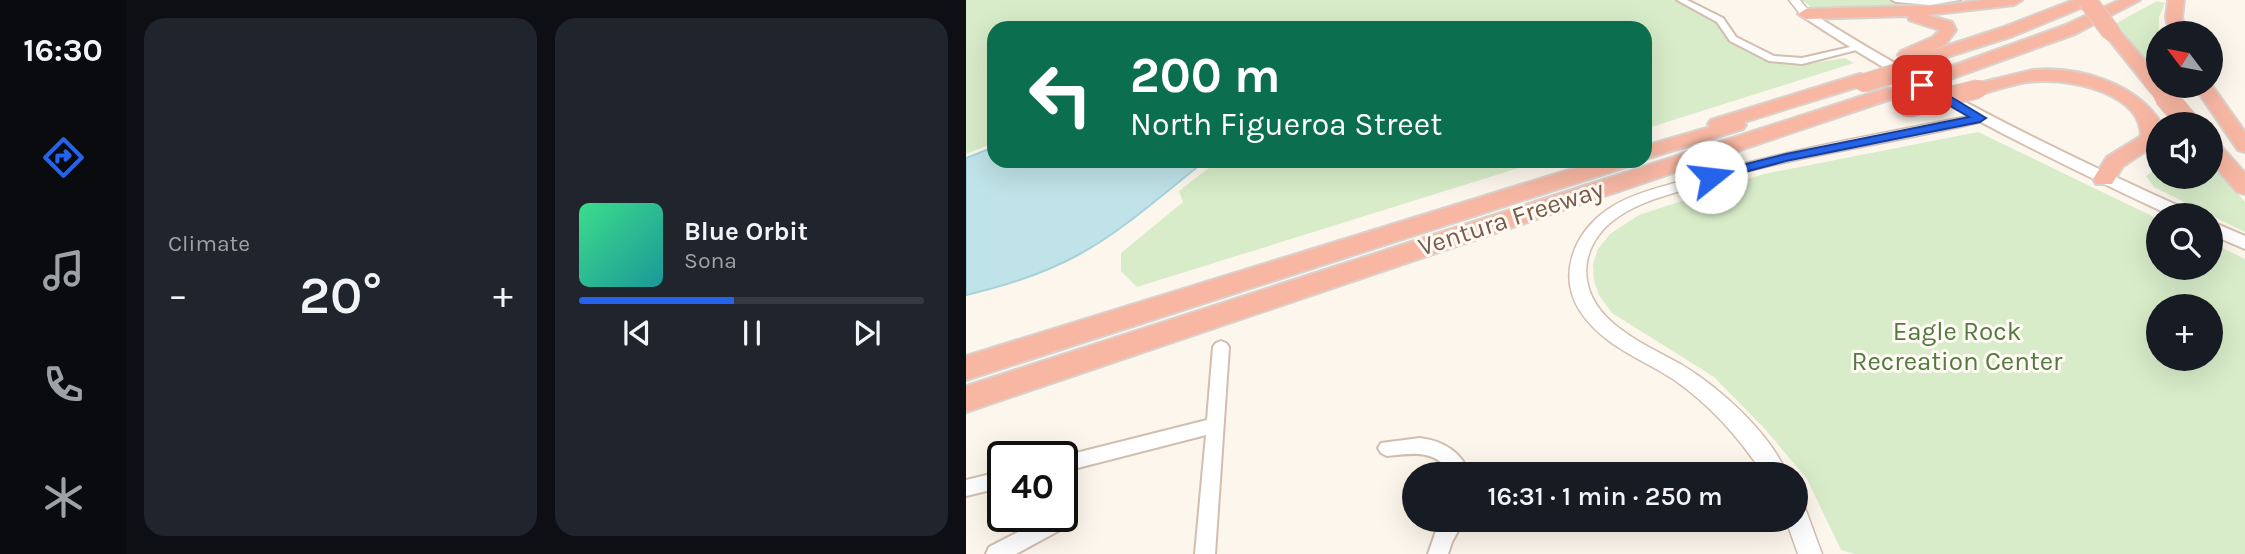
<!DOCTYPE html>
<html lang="en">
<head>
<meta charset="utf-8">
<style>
	body { margin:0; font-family:Karla,sans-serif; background:#20242c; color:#f1f3f6; height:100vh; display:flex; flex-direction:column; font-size:26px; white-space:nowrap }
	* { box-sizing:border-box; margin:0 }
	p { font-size:23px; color:#9ea1a6 }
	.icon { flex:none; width:38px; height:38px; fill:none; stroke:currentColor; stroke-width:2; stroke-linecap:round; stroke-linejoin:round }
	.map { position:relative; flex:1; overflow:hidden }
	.drawer { display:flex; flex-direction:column; gap:18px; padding:18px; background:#0d0f14; width:840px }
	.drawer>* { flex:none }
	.banner { position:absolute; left:21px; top:21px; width:665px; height:147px; border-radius:21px; box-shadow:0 7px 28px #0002; background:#0b6e4f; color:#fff; overflow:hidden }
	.needle { width:46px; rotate:302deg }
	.tools { position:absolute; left:1180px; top:21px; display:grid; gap:14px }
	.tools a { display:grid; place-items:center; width:77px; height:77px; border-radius:50%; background:#171b24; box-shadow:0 7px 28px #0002; font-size:35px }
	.speed { position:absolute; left:21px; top:441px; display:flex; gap:14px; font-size:35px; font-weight:700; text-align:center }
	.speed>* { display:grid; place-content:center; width:91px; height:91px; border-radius:50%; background:#171b24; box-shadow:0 7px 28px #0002; line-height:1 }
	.speed .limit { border:4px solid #111; border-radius:10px; background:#fff; color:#111 }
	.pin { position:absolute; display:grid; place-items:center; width:60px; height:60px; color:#fff; margin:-30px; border-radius:14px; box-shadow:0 4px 10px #0006 }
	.me { position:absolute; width:77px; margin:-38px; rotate:74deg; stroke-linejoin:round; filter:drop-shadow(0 0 5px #0008) }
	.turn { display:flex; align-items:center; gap:24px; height:147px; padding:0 28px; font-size:32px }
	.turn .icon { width:91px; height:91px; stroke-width:2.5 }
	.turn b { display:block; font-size:49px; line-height:60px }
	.big { font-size:52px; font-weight:600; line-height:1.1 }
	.drawer .tile { flex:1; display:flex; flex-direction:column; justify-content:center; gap:10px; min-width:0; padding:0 24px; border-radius:21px; background:#20242c }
	.song { display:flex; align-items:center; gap:21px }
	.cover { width:84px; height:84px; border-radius:10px; background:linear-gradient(135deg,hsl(150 70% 55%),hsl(180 70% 35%)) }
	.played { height:7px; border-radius:4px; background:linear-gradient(90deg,#2563eb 45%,#363941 45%) }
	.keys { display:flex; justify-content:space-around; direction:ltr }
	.heat { display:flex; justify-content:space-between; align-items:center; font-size:38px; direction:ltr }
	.drawer .tiles { flex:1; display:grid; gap:18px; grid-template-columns:repeat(2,1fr) }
	.trip { position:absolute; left:436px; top:462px; width:406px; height:70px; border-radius:35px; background:#171b24; box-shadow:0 7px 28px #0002; font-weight:600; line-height:70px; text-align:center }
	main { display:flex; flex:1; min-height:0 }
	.tab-bar { display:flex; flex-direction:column; width:126px; justify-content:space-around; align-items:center; background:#090b0e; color:#9ea1a6 }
	.tab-bar .icon { width:49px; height:49px }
	.tab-bar .on { color:#2563eb }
	.tab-bar b { font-size:32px; color:#f1f3f6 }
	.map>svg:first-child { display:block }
</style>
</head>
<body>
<main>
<nav class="tab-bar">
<b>16:30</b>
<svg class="icon on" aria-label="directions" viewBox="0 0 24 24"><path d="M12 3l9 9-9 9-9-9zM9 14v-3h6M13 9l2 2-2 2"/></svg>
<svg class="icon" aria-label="music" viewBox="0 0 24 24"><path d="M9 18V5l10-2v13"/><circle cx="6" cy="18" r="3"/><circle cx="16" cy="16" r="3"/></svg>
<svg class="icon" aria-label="phone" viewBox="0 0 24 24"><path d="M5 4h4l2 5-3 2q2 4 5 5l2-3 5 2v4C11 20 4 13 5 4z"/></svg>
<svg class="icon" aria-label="climate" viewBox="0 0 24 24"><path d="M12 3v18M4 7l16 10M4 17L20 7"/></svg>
</nav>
<section class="drawer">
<div class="tiles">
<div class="tile"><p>Climate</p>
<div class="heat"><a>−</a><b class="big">20°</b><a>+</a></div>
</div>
<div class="tile">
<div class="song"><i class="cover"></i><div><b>Blue Orbit</b><p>Sona</p></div></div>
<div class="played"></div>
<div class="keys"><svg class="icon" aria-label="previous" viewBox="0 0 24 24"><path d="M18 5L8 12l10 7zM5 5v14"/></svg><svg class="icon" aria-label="pause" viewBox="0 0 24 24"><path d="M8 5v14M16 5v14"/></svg><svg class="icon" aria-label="next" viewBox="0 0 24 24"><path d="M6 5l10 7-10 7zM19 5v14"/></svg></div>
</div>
</div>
</section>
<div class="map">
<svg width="1279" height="554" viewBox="0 0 1279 554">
	<rect width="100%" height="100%" fill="#fdf6ec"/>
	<path fill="#d8ecc9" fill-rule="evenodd" d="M0,0H708L747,16L767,42L796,57L834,65L879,58L888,63L679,129V28H28V143L0,154Z
		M828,0H929L941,9L849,11L839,2Z
		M1191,1L1199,3L1193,17L1192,77L1147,25Z
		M1012,132L1192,219V268H1244V242L1279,259V554H889L875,550L841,479L799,429L748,377L646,313L633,295L628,281L627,264L632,249L644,234L673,215L798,174ZM1192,306H1244V359H1192Z
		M252,161H575L171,287L155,271V253L217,202L213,191Z
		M1244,161L1279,202V232L1188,187L1180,176L1192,168V177H1244Z"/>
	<path fill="#bfe3e8" stroke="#a5d3da" stroke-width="2" d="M28,147V161H239C198,193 158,230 112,255C77,274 39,286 0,295V158Z"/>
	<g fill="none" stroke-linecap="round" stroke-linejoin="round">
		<defs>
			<path id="minor" d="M711,0H721L757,18L770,37L808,56L836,58L893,45L898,48L836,64L803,61L764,41L751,22Z
				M926,0H994L964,5L930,2Z
				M255,341L260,343L263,347L249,554H229L240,435L96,472V457H94L241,420L247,347L250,343Z
				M454,438C478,441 495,452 504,474H485C470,449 447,453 421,456L415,453L412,448L415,443Z
				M37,471V487L0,496V480Z
				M83,516L96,517L99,523L96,529L50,554H20L23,547Z
				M477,520H498L486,542L482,554H462L470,531Z"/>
			<path id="tertiary" d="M823,0H834L845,14L844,16H836Z
				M1014,114L1019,115V121C926,144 831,155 740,183C713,192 684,198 660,212C613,238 606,289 648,324C668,341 693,352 716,365C753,387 805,434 821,474H797C773,437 743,404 707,379C674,358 636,345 614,311C591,275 608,233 641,210C665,193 697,187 725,178C820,150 917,133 1014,114Z
				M830,502L838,505L856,554H832L820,520H830Z"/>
			<path id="secondary" d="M836,12H844C965,89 1093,152 1224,211L1227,215H1204C1077,156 953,94 836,16Z
				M1244,221L1279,236V249L1244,234Z"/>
			<path id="motorway" d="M1016,0H1056L1048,5L961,15L986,22L990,30L979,45L962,52L1035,28L1108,0H1130L1127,3L1047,36L962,63L956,62L953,58L955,55L941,60L932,55L935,51L967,37L974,30L943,20L942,16L840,19L832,14L840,9L980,5Z
				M1154,0H1174L1109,34L984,79L978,81L969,75L972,71L1097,26Z
				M1202,0H1218L1216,17L1219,33H1203L1200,17Z
				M1145,27L1151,28L1192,75V83H1178L1137,32Z
				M1067,70C1113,66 1170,83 1195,123L1192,124V143L1157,166L1146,184H1130L1127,179L1141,157L1175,136C1175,94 1109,80 1076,81C1054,81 1033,89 1012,95L1003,89L1005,85Z
				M894,74L901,76L903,80L901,84L778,122L780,125L777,129L679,159V146L744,127L742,124L745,120Z
				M1244,83L1279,132V152L1272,150L1228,86H1244Z
				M921,88L928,90L931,94L928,98L0,412V386Z
				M1244,142L1252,143L1279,173V194L1271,192L1244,161Z
				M632,161H666L663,166L0,380V356Z"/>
		</defs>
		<use href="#minor" stroke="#d1beb0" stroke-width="4"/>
		<use href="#tertiary" stroke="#d1beb0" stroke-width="3"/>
		<use href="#secondary" stroke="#d6c0b0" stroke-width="4"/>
		<use href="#motorway" stroke="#dad1cd" stroke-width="4"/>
		<use href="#minor" fill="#fff" fill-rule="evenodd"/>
		<use href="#tertiary" fill="#fff" fill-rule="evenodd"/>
		<use href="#secondary" fill="#fff" fill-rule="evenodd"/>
		<use href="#motorway" fill="#f7b7a3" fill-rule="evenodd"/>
		<defs>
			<path id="motorway-bridge-far1" d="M1121,0L1145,32
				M1185,79L1201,98
				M898,83L959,64
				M939,88L978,75
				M976,98L1012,89"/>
			<path id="motorway-bridge" d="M1199,96L1223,124
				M942,106L983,96"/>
		</defs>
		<use href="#motorway-bridge-far1" stroke="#dad1cd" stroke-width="20" stroke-linecap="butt"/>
		<use href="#motorway-bridge" stroke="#dad1cd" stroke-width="24" stroke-linecap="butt"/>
		<use href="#motorway-bridge-far1" stroke="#f7b7a3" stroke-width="18"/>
		<use href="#motorway-bridge" stroke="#f7b7a3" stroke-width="22"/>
	</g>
	<path fill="#2563eb" stroke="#184099" stroke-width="2" d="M952,82H960L1020,118L1014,122L820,161L745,181L738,177L740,174L820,154L1003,117L952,87Z"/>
	<g text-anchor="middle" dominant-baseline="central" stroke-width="6" stroke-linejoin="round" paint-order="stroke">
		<g font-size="26" fill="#7a5c4d" stroke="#fffaf3">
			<text transform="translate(545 218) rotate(-18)">Ventura Freeway</text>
		</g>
		<g font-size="26" fill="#537a41" stroke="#fffaf3">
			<text x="991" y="331">Eagle Rock<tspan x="991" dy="30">Recreation Center</tspan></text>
		</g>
	</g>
</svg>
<div class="tools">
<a><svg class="needle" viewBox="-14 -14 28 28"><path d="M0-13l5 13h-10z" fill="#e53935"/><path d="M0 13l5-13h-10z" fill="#9ea1a6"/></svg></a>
<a><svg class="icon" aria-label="sound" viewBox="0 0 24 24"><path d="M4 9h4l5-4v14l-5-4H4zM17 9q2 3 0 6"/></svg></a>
<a><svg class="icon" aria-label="search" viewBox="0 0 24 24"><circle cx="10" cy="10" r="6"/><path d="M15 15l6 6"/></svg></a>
<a>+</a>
</div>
<div class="speed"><div class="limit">40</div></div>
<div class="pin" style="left:956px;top:85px;background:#d93025"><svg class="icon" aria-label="arrive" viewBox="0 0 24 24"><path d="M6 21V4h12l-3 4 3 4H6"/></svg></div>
<svg class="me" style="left:745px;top:177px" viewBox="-20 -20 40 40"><circle r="19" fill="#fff"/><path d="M0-13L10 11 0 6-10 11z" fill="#2563eb"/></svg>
<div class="trip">16:31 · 1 min · 250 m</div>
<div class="banner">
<div class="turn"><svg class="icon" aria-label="left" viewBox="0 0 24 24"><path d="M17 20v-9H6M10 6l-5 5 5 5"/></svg><div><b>200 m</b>North Figueroa Street</div></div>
</div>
</div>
</main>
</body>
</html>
